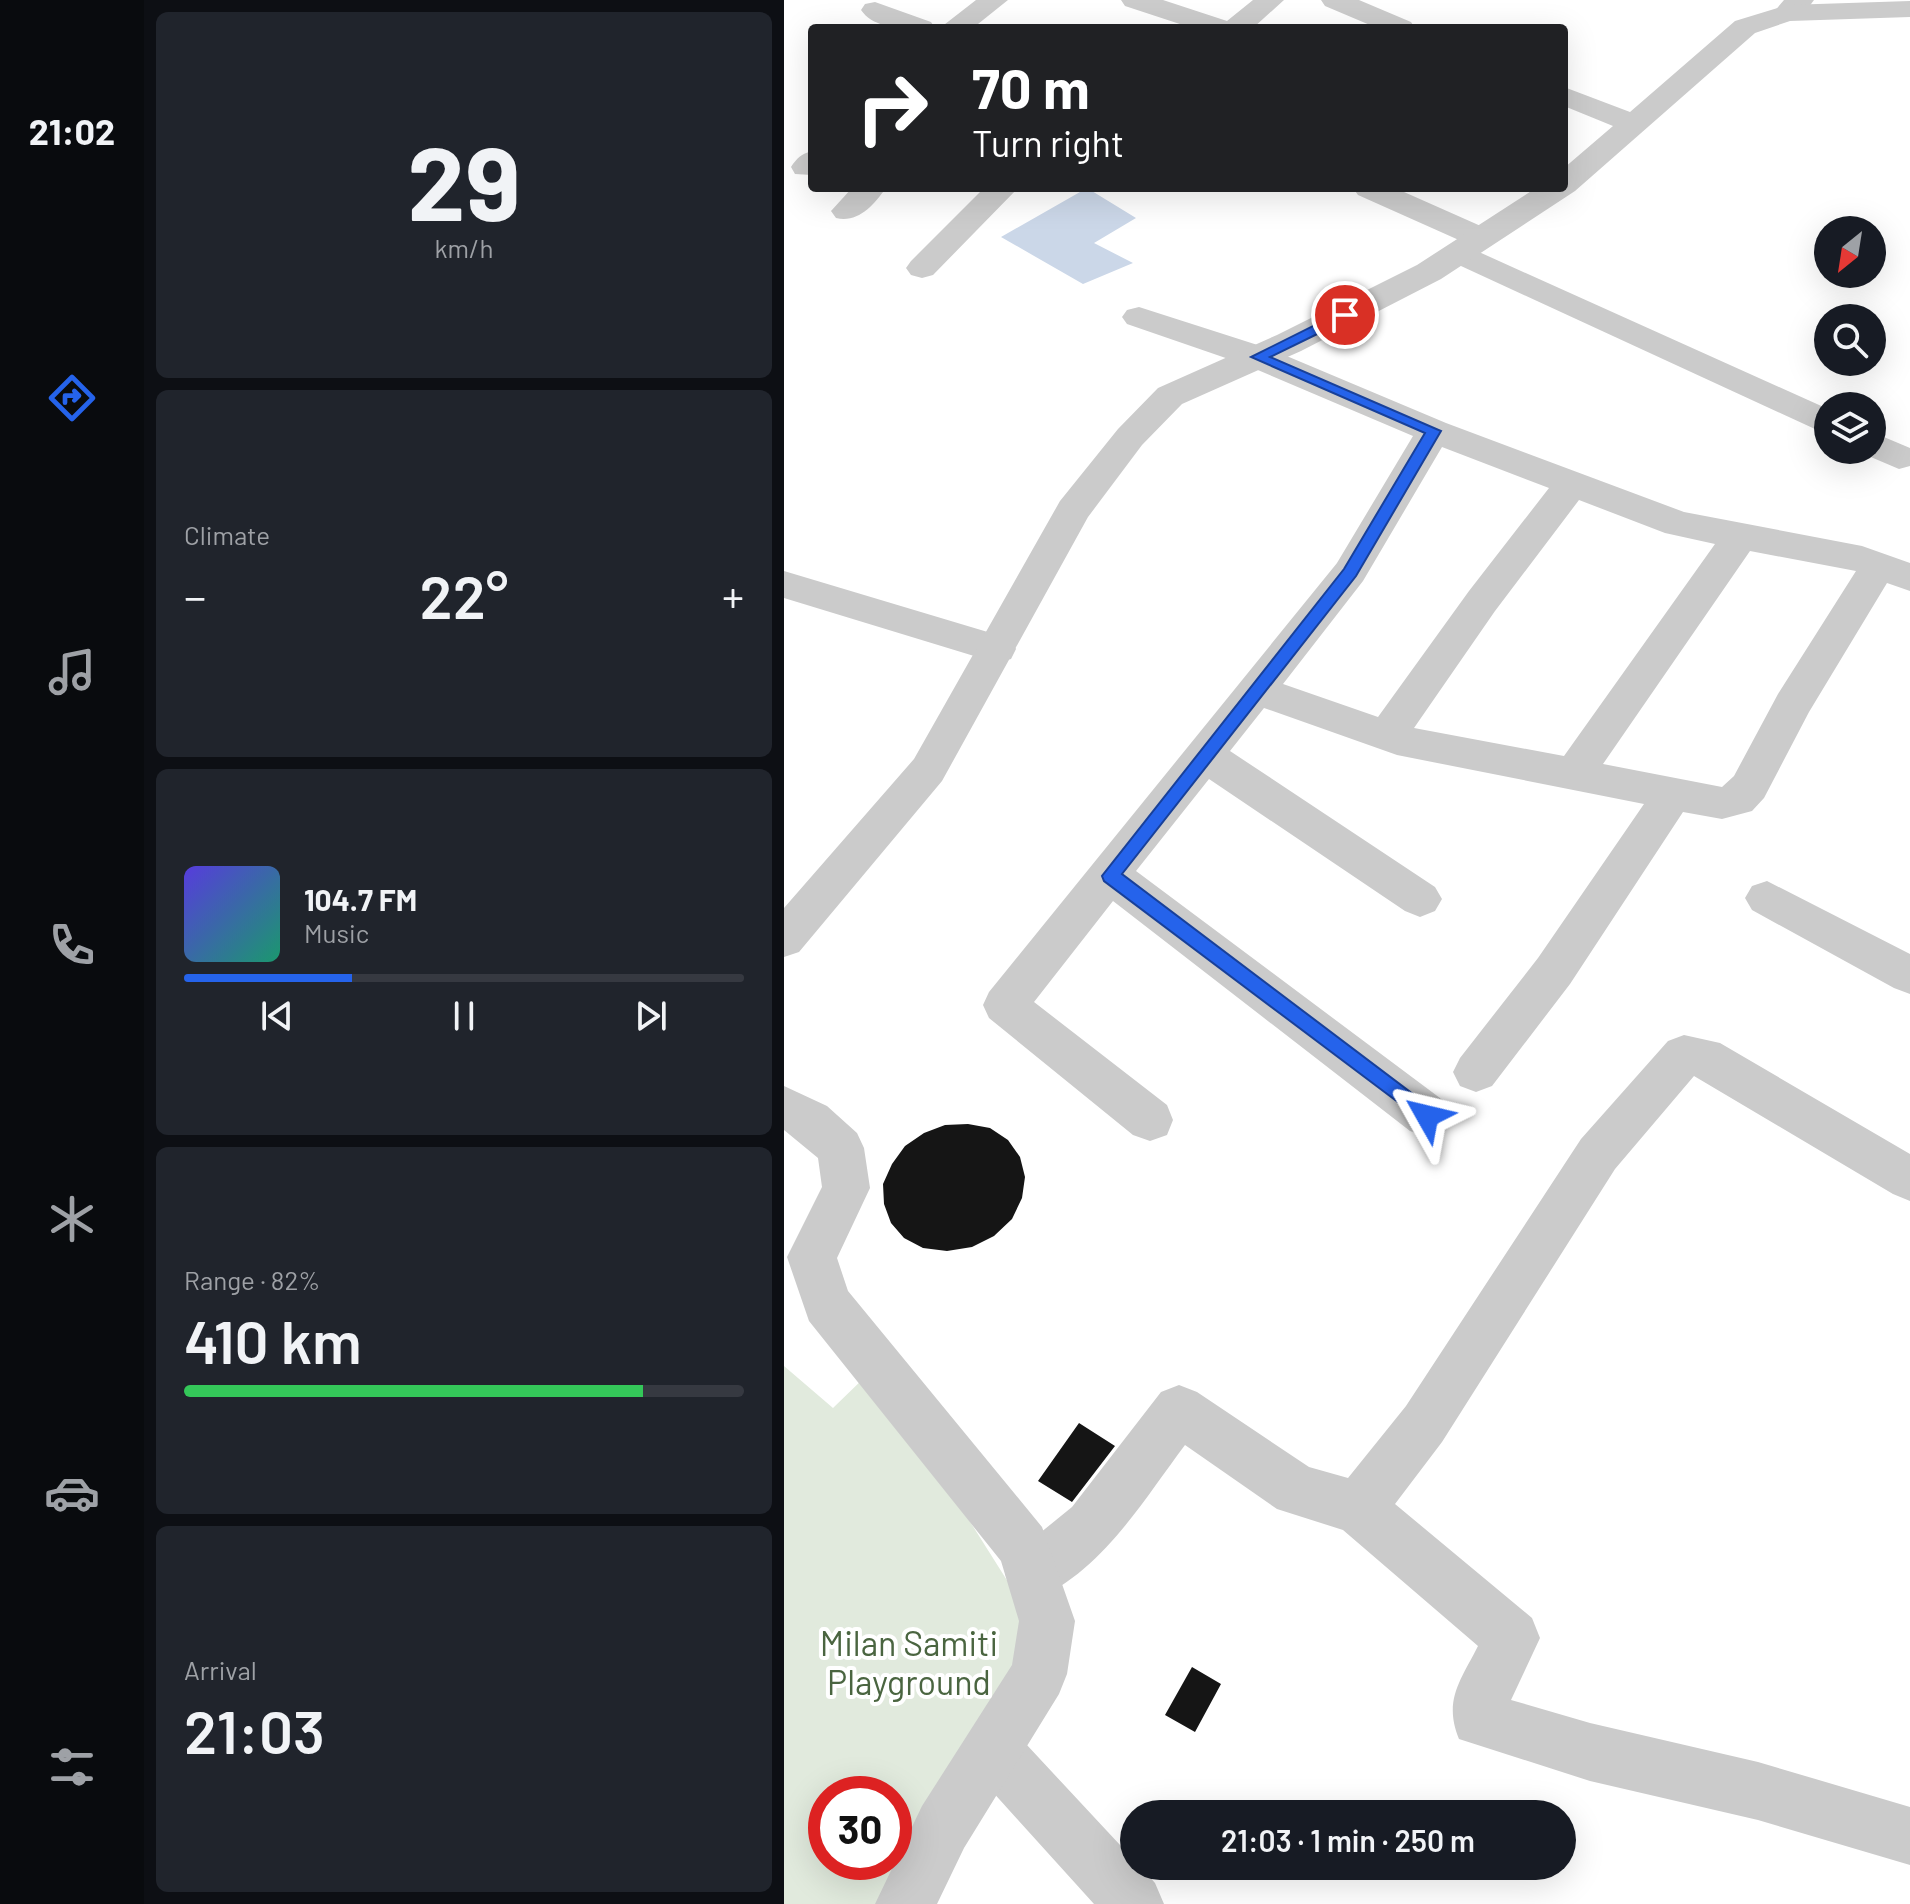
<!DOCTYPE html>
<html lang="en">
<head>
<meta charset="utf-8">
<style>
	body { margin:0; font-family:Barlow,sans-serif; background:#20242c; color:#f1f3f6; height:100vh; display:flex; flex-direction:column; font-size:30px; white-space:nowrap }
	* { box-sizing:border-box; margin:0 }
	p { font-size:26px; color:#9ea1a6 }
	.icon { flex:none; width:44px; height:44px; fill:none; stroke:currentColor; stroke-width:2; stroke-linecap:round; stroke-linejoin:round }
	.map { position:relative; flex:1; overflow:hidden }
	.details { display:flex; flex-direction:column; gap:12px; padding:12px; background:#0d0f14; width:640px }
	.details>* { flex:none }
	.guide { position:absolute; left:24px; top:24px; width:760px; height:168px; border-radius:8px; box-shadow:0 8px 32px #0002; background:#202124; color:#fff; overflow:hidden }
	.needle { width:52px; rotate:210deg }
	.fabs { position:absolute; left:1030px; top:216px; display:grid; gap:16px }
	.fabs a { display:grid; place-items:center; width:72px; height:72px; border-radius:50%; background:#171b24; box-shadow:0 8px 32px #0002; font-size:40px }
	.speed { position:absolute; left:24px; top:1776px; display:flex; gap:16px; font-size:40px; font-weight:700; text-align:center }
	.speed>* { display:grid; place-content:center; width:104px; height:104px; border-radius:50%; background:#171b24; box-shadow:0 8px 32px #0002; line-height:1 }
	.speed .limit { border:12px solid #d22; background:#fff; color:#111 }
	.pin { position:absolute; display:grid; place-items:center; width:68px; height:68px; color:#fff; margin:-34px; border:4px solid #fff; border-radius:50%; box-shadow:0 2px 8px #0007 }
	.me { position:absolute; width:88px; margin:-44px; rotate:307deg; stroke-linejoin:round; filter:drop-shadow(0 0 6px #0008) }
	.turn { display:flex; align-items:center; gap:28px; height:168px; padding:0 32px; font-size:36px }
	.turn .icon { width:104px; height:104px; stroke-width:2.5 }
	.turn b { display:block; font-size:56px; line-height:68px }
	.big { font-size:60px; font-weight:600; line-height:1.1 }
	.details .widget { flex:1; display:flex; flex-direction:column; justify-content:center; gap:12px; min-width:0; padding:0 28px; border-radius:12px; background:#20242c }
	.details .dial { align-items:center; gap:0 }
	.dial b { font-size:104px; line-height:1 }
	.song { display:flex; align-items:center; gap:24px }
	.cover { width:96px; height:96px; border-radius:12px; background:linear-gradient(135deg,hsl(250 70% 55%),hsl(160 70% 35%)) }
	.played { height:8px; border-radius:4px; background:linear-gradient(90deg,#2563eb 30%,#363941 30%) }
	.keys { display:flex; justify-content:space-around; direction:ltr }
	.heat { display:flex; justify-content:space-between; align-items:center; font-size:44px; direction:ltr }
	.charge { height:12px; border-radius:6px; background:linear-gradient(90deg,#34c759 82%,#363941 0) }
	.trip { position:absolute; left:336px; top:1800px; width:456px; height:80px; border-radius:40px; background:#171b24; box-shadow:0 8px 32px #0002; font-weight:600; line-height:80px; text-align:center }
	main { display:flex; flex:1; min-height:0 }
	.dock { display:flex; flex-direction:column; width:144px; justify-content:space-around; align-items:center; background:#090b0e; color:#9ea1a6 }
	.dock .icon { width:56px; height:56px }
	.dock .current { color:#2563eb }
	.dock b { font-size:36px; color:#f1f3f6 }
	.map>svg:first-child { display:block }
</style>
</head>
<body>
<main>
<nav class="dock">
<b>21:02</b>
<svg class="icon current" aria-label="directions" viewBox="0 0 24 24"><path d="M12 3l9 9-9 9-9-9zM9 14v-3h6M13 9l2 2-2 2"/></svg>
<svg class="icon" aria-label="music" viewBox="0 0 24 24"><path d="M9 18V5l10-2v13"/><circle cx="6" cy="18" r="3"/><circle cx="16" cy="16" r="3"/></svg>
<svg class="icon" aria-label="phone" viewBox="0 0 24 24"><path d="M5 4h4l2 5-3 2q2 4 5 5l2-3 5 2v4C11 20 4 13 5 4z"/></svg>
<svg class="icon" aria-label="climate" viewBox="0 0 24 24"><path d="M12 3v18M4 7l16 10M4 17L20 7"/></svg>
<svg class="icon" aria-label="car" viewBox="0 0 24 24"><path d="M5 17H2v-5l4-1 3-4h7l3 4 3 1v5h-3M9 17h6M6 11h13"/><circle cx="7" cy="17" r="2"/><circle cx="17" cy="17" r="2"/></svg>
<svg class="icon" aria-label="filters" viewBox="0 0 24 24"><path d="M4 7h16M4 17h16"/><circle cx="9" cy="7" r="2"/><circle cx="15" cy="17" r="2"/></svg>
</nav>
<section class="details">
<div class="widget dial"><b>29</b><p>km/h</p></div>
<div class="widget"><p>Climate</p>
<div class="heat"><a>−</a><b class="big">22°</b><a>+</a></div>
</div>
<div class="widget">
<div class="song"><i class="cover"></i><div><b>104.7 FM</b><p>Music</p></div></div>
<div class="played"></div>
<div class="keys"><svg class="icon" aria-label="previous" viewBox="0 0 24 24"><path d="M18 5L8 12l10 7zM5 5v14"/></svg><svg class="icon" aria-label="pause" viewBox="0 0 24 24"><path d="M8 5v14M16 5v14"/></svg><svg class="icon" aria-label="next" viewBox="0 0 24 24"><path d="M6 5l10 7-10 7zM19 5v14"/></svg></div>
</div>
<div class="widget"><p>Range · 82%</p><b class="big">410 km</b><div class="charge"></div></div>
<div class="widget"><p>Arrival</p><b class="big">21:03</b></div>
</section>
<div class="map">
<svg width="1126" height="1904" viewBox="0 0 1126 1904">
	<rect width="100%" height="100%" fill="#fff"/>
	<path fill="#e1eadd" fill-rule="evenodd" d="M0,1366L49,1408L83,1375L132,1436L272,1658L125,1904H0ZM42,1794H110V1862H42Z"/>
	<path fill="#cbd7e8" d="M303,188L352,218L310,243L349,263L299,284L217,237Z"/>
	<path fill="#151515" d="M184,1124L206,1128L224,1140L236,1157L241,1177L238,1198L228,1219L210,1236L188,1247L163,1251L139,1248L120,1238L107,1223L100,1204L99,1184L108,1164L121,1146L140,1133L161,1125Z
		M295,1423L331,1446L288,1502L254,1481Z
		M408,1667L437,1684L411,1732L381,1715Z"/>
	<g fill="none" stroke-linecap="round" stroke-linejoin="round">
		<path fill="#cbcbcb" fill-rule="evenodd" d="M192,0H224L189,28H156Z
			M337,0H379L443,21L469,0H500L469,28H408L341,6Z
			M1000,0H1030C1020,14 1011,23 993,19L989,13Z
			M91,2L147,22L151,28C128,28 92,32 77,10L81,4Z
			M28,151V175L11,174L7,167C13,158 17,154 28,151Z
			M68,188H102C89,206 74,223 52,218L47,211Z
			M200,188H234L149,275L138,278L127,275L122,268L127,261Z
			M569,188H611L708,231L713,238L708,245L697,248L686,245L574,195Z
			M675,243L1044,409V435L664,260L659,253L664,246Z
			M355,307L486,349L662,423L900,512L1078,546L1126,563V591L1103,583L1025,712L980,798L968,811L938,819L899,812L786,984L708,1086L692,1092L676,1086L669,1072L676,1058L754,958L860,804L613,755L480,708L446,751L651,887L658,899L651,911L636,917L621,911L425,779L352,871L660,1101L666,1116L660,1131L643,1137L626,1131L329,901L250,1002L383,1105L389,1120L383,1135L366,1141L349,1135L205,1018L199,1005L205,992L553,563L629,436L462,365L343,324L338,317L343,310ZM658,447L765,488L685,591L594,717L499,684L579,581ZM795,500L881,533L931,544L780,756L630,728L711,611ZM966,551L1072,571L994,694L950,776L938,787L819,764Z
			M1088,432L1126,448V466L1115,469L1075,452L1074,450H1088Z
			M0,571L227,639L232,649L227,659L213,663L0,598Z
			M983,881L1126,954V994L1110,988L968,910L961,898L968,886Z
			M900,1035L936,1043L1126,1154V1201L1109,1194L910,1076L831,1169L658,1442L611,1504L748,1618L756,1638L727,1700L806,1723L974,1762L1126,1807V1865L974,1820L806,1781L675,1739C659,1700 677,1680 694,1646L559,1530L493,1509L401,1445C358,1502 317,1573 248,1601L229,1593L221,1574L229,1555L288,1507L377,1392L395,1385L413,1392L525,1467L564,1478L622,1406L797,1139L884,1041Z
			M208,1720L228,1729L350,1860V1866H356L371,1883L380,1904H310L188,1769L179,1749L188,1729Z"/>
		<path fill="#cbcbcb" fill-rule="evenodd" d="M537,0H575L627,22L631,28H593L541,6Z
			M1126,1V17L1006,21L971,33L791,191L657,279L517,351L398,404L358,445L304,517L158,781L15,952L0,957V908L130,759L276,501L334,429L374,388L493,335L633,265L752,188H780V168L829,126L780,106V87L846,112L951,21L1003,5Z
			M0,1086L43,1106L73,1133L80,1148L86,1188L53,1258L64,1291L258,1527L291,1621L283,1674L275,1694L180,1848L153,1904H91L138,1806L228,1665L235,1621L217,1561L25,1321L3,1257L38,1187L34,1158L0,1130Z"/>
	</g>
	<path fill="#2563eb" stroke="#184099" stroke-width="2" d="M561,310L566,312V318L486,357L657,431L572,576L338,874L650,1110L653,1116L650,1122L643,1124L320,881L318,876L560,569L641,433L467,357Z"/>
	<g text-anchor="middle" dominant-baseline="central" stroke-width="8" stroke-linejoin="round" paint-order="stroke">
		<g font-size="34" fill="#4a6540" stroke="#fff">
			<text x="125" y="1642">Milan Samiti<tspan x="125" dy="39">Playground</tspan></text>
		</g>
	</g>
</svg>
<div class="fabs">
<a><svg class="needle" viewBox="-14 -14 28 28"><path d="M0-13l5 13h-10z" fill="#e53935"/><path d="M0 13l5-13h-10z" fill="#9ea1a6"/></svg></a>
<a><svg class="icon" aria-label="search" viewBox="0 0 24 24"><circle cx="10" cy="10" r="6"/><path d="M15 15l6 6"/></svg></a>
<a><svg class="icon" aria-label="layers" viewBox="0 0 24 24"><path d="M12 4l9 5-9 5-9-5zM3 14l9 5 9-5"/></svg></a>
</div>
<div class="speed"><div class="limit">30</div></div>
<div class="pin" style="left:561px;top:315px;background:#d93025"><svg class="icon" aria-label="arrive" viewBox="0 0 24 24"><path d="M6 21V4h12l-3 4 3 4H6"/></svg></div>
<svg class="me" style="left:643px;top:1116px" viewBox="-20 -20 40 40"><path d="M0-17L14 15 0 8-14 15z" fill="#2563eb" stroke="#fff" stroke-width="4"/></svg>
<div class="trip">21:03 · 1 min · 250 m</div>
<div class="guide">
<div class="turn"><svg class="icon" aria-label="right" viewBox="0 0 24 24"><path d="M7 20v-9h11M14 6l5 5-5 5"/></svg><div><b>70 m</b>Turn right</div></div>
</div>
</div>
</main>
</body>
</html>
